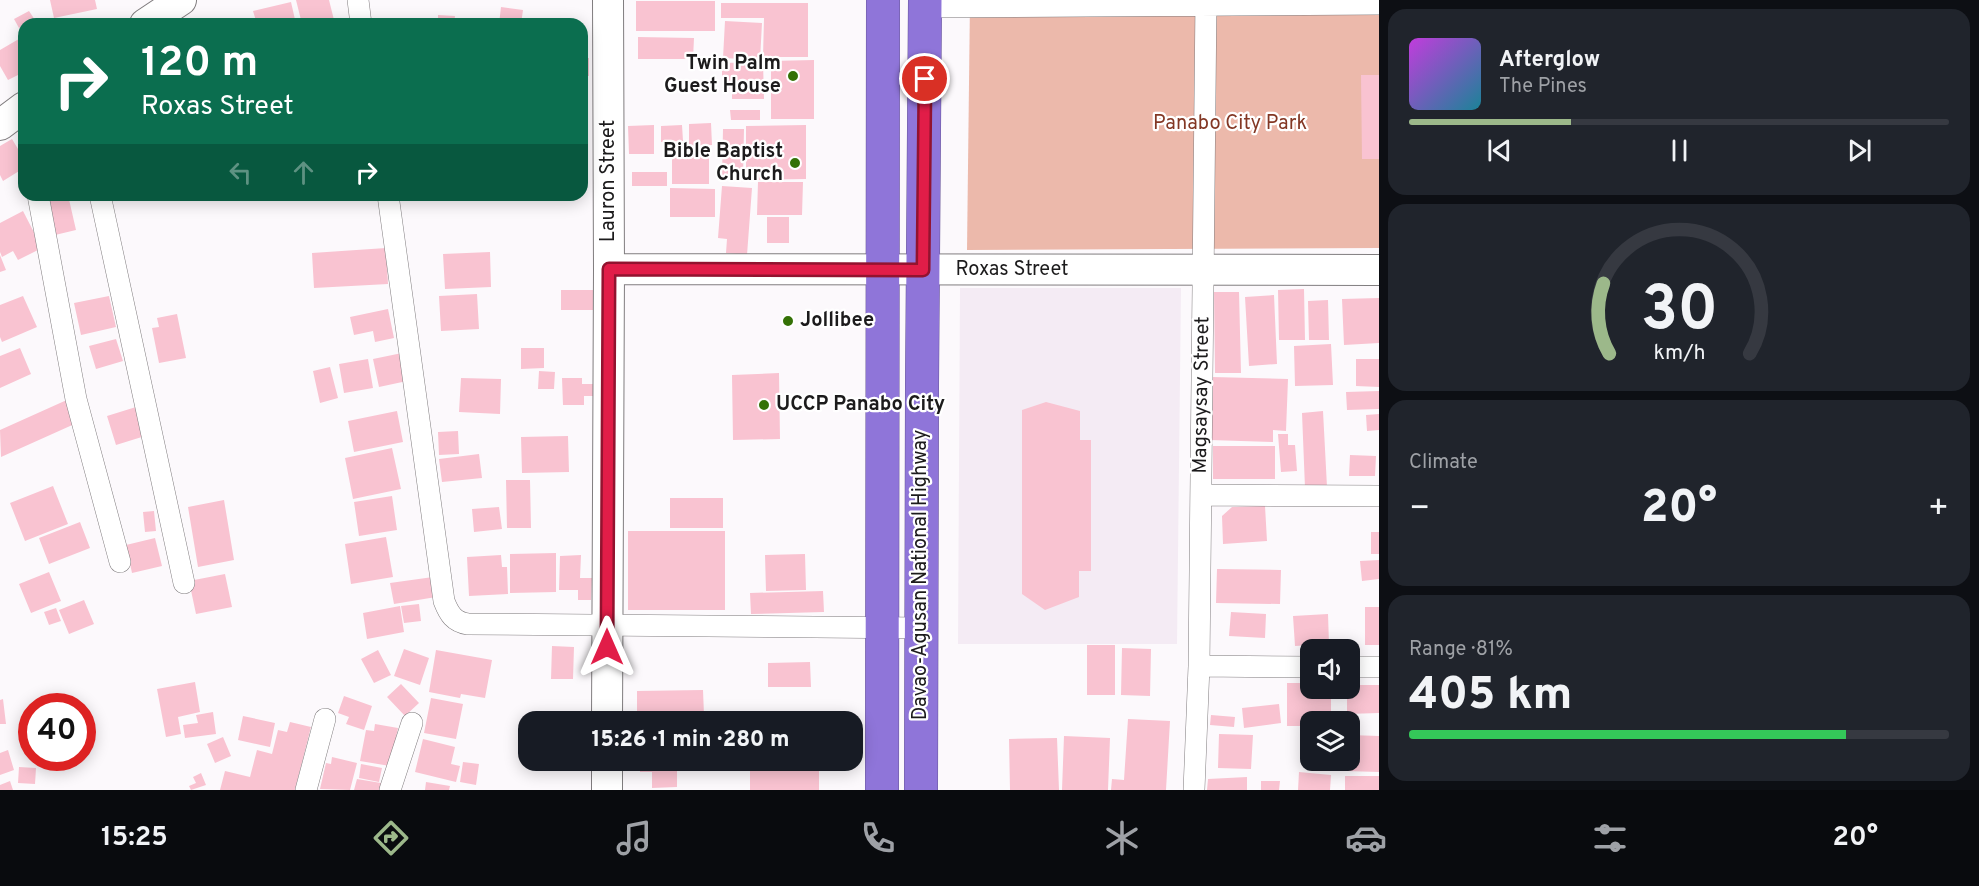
<!DOCTYPE html>
<html lang="en">
<head>
<meta charset="utf-8">
<style>
	body { margin:0; font-family:Overpass,sans-serif; background:#20242c; color:#f1f3f6; height:100vh; display:flex; flex-direction:column; font-size:22px; white-space:nowrap }
	* { box-sizing:border-box; margin:0 }
	p { font-size:20px; color:#9ea1a6 }
	.icon { flex:none; width:33px; height:33px; fill:none; stroke:currentColor; stroke-width:2; stroke-linecap:round; stroke-linejoin:round }
	.map { position:relative; flex:1; overflow:hidden }
	.details { display:flex; flex-direction:column; gap:9px; padding:9px; background:#0d0f14; width:600px }
	.details>* { flex:none }
	.top-card { position:absolute; left:18px; top:18px; width:570px; height:183px; border-radius:18px; box-shadow:0 3px 15px #0003; background:#0b6e4f; color:#fff; overflow:hidden }
	.tools { position:absolute; left:1300px; top:639px; display:grid; gap:12px }
	.tools a { display:grid; place-items:center; width:60px; height:60px; border-radius:12px; background:#171b24; box-shadow:0 3px 15px #0003; font-size:30px }
	.speed { position:absolute; left:18px; top:693px; display:flex; gap:12px; font-size:30px; font-weight:700; text-align:center }
	.speed>* { display:grid; place-content:center; width:78px; height:78px; border-radius:50%; background:#171b24; box-shadow:0 3px 15px #0003; line-height:1 }
	.speed .limit { border:9px solid #d22; background:#fff; color:#111 }
	.pin { position:absolute; display:grid; place-items:center; width:51px; height:51px; color:#fff; margin:-26px; border:3px solid #fff; border-radius:50%; box-shadow:0 2px 6px #0007 }
	.me { position:absolute; width:66px; margin:-33px; rotate:0deg; stroke-linejoin:round; filter:drop-shadow(0 0 4px #0008) }
	.turn { display:flex; align-items:center; gap:21px; height:126px; padding:0 24px; font-size:27px }
	.turn .icon { width:78px; height:78px; stroke-width:2.5 }
	.turn b { display:block; font-size:42px; line-height:51px }
	.lanes { display:flex; align-items:center; height:57px; padding:0 24px; background:#0003; justify-content:center; gap:30px; direction:ltr }
	.lanes .off { opacity:.35 }
	.big { font-size:45px; font-weight:800; line-height:1.1 }
	.details .card { flex:1; display:flex; flex-direction:column; justify-content:center; gap:9px; min-width:0; padding:0 21px; border-radius:18px; background:#20242c }
	.details .dial { align-items:center; gap:0 }
	.dial svg { height:156px; overflow:visible; fill:none; stroke:#363941; stroke-width:7; stroke-linecap:round; text-anchor:middle }
	.dial text { fill:#f1f3f6; stroke:none }
	.song { display:flex; align-items:center; gap:18px }
	.cover { width:72px; height:72px; border-radius:9px; background:linear-gradient(135deg,hsl(290 70% 55%),hsl(190 70% 35%)) }
	.played { height:6px; border-radius:3px; background:linear-gradient(90deg,#9cb88a 30%,#363941 30%) }
	.keys { display:flex; justify-content:space-around; direction:ltr }
	.heat { display:flex; justify-content:space-between; align-items:center; font-size:33px; direction:ltr }
	.charge { height:9px; border-radius:4px; background:linear-gradient(90deg,#34c759 81%,#363941 0) }
	.trip { position:absolute; left:518px; top:711px; width:345px; height:60px; border-radius:18px; background:#171b24; box-shadow:0 3px 15px #0003; font-weight:800; line-height:60px; text-align:center }
	.menu { display:flex; height:96px; justify-content:space-around; align-items:center; background:#090b0e; color:#9ea1a6 }
	.menu .icon { width:42px; height:42px }
	.menu .selected { color:#9cb88a }
	.menu b { font-size:27px; color:#f1f3f6 }
	main { display:flex; flex:1; min-height:0 }
	.map>svg:first-child { display:block }
</style>
</head>
<body>
<main>
<div class="map">
<svg width="1379" height="790" viewBox="0 0 1379 790">
	<rect width="100%" height="100%" fill="#fcf9fc"/>
	<path fill="#f4ebf4" d="M960,288H1181L1177,644H958Z"/>
	<path fill="#ecb9ab" d="M970,0H1379V248L967,250Z"/>
	<path fill="#f9c3d1" d="M50,0H95L97,9L54,18Z
		M296,0H329L335,24H302Z
		M636,1H715V31H636Z
		M291,2L296,24H257L253,11Z
		M721,3H808V57H763L764,18H721Z
		M501,7L523,10L521,24H499Z
		M29,11L35,20L24,24L19,28L14,19Z
		M438,15L455,16L454,24H438Z
		M725,21L762,23L760,60L723,58Z
		M24,36V72L8,80L0,66V50Z
		M638,37L694,38L693,59H638Z
		M582,58H589V76H582Z
		M814,60V119H771V61Z
		M763,62L764,99H732V88L722,89V63Z
		M1361,75H1379V159H1362Z
		M730,110H760V120H731Z
		M711,123L712,145L689,146V124Z
		M654,125V154H629L628,126Z
		M682,125L683,141L661,142V126Z
		M806,125V179L746,180V126Z
		M723,129H744L743,177H722Z
		M12,139L24,159V168L3,181L0,175V146Z
		M672,152H709V184H672Z
		M632,172H667V186H632Z
		M758,182H803L802,215H757Z
		M722,186L752,188L747,255L726,253L727,239L718,238Z
		M670,188L715,189V217H670Z
		M47,195H68L76,230L55,235Z
		M23,211L42,248L18,260L13,251L2,257L0,252V223Z
		M767,217H789V243H767Z
		M386,248L388,284L314,288L312,253Z
		M490,252L491,287L445,289L443,254Z
		M0,255L6,270L0,272Z
		M1304,289L1305,340H1279L1278,290Z
		M561,290H593V310H561Z
		M1214,292H1239L1241,373H1215Z
		M477,294L479,329L441,331L439,296Z
		M1274,295L1277,364L1249,366L1245,297Z
		M23,296L37,327L2,342L0,337V305Z
		M109,296L116,327L81,335L74,303Z
		M1379,298V343L1344,345L1342,299Z
		M1328,300L1329,340H1309L1308,301Z
		M388,309L394,338L375,342L373,331L354,335L350,317Z
		M177,314L186,358L159,363L152,328L159,327L157,318Z
		M116,339L123,361L96,369L89,346Z
		M1331,344L1333,385L1295,386L1294,346Z
		M20,348L31,374L0,388V356Z
		M521,348H544V368L521,369Z
		M402,353L407,381L379,387L373,359Z
		M368,359L373,388L344,393L339,364Z
		M1356,359H1379V387L1356,386Z
		M330,367L338,398L320,403L313,371Z
		M539,371L555,372L554,389H538Z
		M779,373L780,439L733,440L732,375Z
		M1212,377L1288,379L1286,431L1273,430V442L1210,440Z
		M461,378L501,379L500,414L459,412Z
		M562,378H582V384H593L594,396H584V405H563Z
		M1379,391V409L1347,410L1346,392Z
		M69,399L79,422L1,457L0,430Z
		M1046,402L1080,411V440H1091V571H1079V597L1045,610L1022,594V410Z
		M136,407L145,436L116,445L107,416Z
		M397,411L403,442L354,452L348,421Z
		M1323,411L1327,487L1305,488L1302,413Z
		M1379,414V430L1367,431L1366,415Z
		M458,431L459,454L439,455L438,432Z
		M1278,434H1288V445H1295L1297,471L1281,472Z
		M568,436L569,472L522,473L521,437Z
		M1213,446H1275V479H1213Z
		M392,448L401,489L353,499L345,458Z
		M479,454L482,478L442,482L439,459Z
		M1350,455L1376,456L1375,476H1349Z
		M506,480H530L531,528H507Z
		M53,486L68,524L25,541L10,503Z
		M392,496L397,530L359,536L354,502Z
		M670,498H723V528H670Z
		M224,500L234,560L198,567L188,507Z
		M1265,506L1267,541L1223,544L1222,516L1232,507Z
		M499,507L502,529L474,532L472,509Z
		M154,511L156,531L145,532L143,512Z
		M80,522L90,548L49,564L39,538Z
		M628,531H725V610H628Z
		M1371,532H1379V554H1371Z
		M386,537L393,577L351,584L345,544Z
		M155,538L162,566L132,573L126,545Z
		M556,553V592L510,593V554Z
		M805,554L806,590L766,591L765,555Z
		M501,555L502,567H507L508,594L469,596L467,557Z
		M581,555L580,578H592L591,600H578V590H559L560,556Z
		M1379,560V579L1362,581L1360,561Z
		M1217,569L1281,570L1280,604L1216,603Z
		M49,572L61,601L31,613L19,584Z
		M225,574L232,607L196,614L189,581Z
		M433,577L436,597L394,604L390,583Z
		M823,591L824,612L751,614L750,593Z
		M84,600L94,624L69,634L59,610Z
		M419,604L421,621L404,623L401,606Z
		M400,606L404,632L367,639L363,613Z
		M1365,607H1379V645H1365Z
		M56,608L61,621L49,625L44,612Z
		M1231,612L1266,614L1265,638L1229,636Z
		M1328,614L1329,644L1295,646L1293,616Z
		M1087,645H1115V695H1087Z
		M552,646L574,647L573,679H551Z
		M1122,648L1151,649L1150,696L1121,695Z
		M404,649L429,658L420,685L394,676Z
		M378,650L391,675L374,683L361,659Z
		M436,650L492,660L485,698L461,694L460,698L429,692Z
		M810,662L811,687H768V663Z
		M195,682L200,712L178,717L181,734L166,737L157,689Z
		M1287,683H1311V688H1331V722H1311V726H1287Z
		M401,684L419,703L405,716L387,697Z
		M1350,685H1379V713L1347,714V688H1350Z
		M703,690L704,715L637,716V691Z
		M344,696L372,706L364,730L346,724L349,717L338,713Z
		M431,698L463,704L456,739L424,733Z
		M3,699L6,724H0V700Z
		M1279,704L1281,723L1244,728L1242,708Z
		M213,712L216,734L185,738L183,725L198,723L196,715Z
		M1211,715L1235,717L1234,727L1210,725Z
		M243,716L275,723L270,747L238,740Z
		M1128,719L1170,721L1166,790H1111L1112,779L1124,780Z
		M290,722L311,727L295,790H220L225,771L250,777L257,750L272,754L278,730L287,732Z
		M375,724L398,728L390,766L360,761L366,730L374,731Z
		M1219,734L1253,735L1251,769L1218,768Z
		M1350,735L1379,736V772L1346,771V760H1350Z
		M1064,736L1110,738L1108,790H1062Z
		M1302,736H1311V760L1301,759Z
		M223,737L231,756L215,763L207,744Z
		M1057,738L1059,790H1010L1009,739Z
		M423,739L455,747L451,764L460,766L456,782L415,772Z
		M8,750L14,770L0,775V753Z
		M332,757L357,763L350,790L320,789L326,763L331,764Z
		M640,760H677V787L652,788V772H640Z
		M463,762L479,764L476,785L460,782Z
		M361,764L382,768L379,782L359,778Z
		M750,765H819V790H750Z
		M19,767L36,768L35,784L18,783Z
		M1299,772L1331,775L1330,790H1298Z
		M201,773L206,785L191,790L189,786L196,783L193,777Z
		M1345,776H1379V790H1345Z
		M1247,777V790H1207L1208,779Z
		M357,779L381,783L380,790H354Z
		M10,781L13,790H0V785Z
		M1261,781H1280L1279,790H1261Z
		M426,782L450,786L449,790H425Z"/>
	<g fill="none" stroke-linecap="round" stroke-linejoin="round">
		<defs>
			<path id="street" d="M358,0L361,24
				M925,7L1379,4
				M38,195L76,399L120,562
				M100,195L184,583
				M388,195L444,601C449,614 454,622 468,624L921,628
				M1201,495L1379,496
				M1199,666L1311,667
				M1350,667H1379
				M306,790L325,719
				M390,790L412,723
				M1194,790L1199,666L1206,0"/>
			<path id="secondary" d="M145,24L181,0
				M0,125L24,107
				M609,269L1379,270
				M607,722L609,269L608,0
				M607,760V790"/>
			<path id="highway" d="M882,790L883,0
				M921,790L922,387L925,0"/>
		</defs>
		<use href="#street" stroke="#807d7f" stroke-width="22"/>
		<use href="#secondary" stroke="#807d7f" stroke-width="32"/>
		<use href="#highway" stroke="#675697" stroke-width="34"/>
		<use href="#street" stroke="#fff" stroke-width="21"/>
		<use href="#secondary" stroke="#fff" stroke-width="30"/>
		<use href="#highway" stroke="#8f75d9" stroke-width="33"/>
	</g>
	<g fill="none" stroke-linecap="round" stroke-linejoin="round">
		<defs>
			<path id="route" d="M607,647L609,269L923,270L925,79"/>
		</defs>
		<use href="#route" stroke="#92132f" stroke-width="15"/>
		<use href="#route" stroke="#e11d48" stroke-width="10"/>
	</g>
	<g fill="#347106" stroke="#fff" stroke-width="2">
		<circle cx="793" cy="76" r="6"/>
		<circle cx="795" cy="163" r="6"/>
		<circle cx="788" cy="321" r="6"/>
		<circle cx="764" cy="405" r="6"/>
	</g>
	<g text-anchor="middle" dominant-baseline="central" stroke-width="4.5" stroke-linejoin="round" paint-order="stroke">
		<g font-size="20" font-weight="bold" fill="#1c1b1c" stroke="#fff" text-anchor="end">
			<text x="781" y="64">Twin Palm<tspan x="781" dy="23">Guest House</tspan></text>
			<text x="783" y="152">Bible Baptist<tspan x="783" dy="23">Church</tspan></text>
			<text x="800" y="321" text-anchor="start">Jollibee</text>
			<text x="776" y="405" text-anchor="start">UCCP Panabo City</text>
		</g>
		<g font-size="20" fill="#833724" stroke="#fff">
			<text x="1230" y="124">Panabo City Park</text>
		</g>
		<g font-size="20" fill="#1c1b1c" stroke="#fff">
			<text transform="translate(609 181) rotate(-90)">Lauron Street</text>
			<text x="1012" y="270">Roxas Street</text>
			<text transform="translate(1202 395) rotate(-89)">Magsaysay Street</text>
			<text transform="translate(921 575) rotate(-90)">Davao-Agusan National Highway</text>
		</g>
	</g>
</svg>
<div class="tools">
<a><svg class="icon" aria-label="sound" viewBox="0 0 24 24"><path d="M4 9h4l5-4v14l-5-4H4zM17 9q2 3 0 6"/></svg></a>
<a><svg class="icon" aria-label="layers" viewBox="0 0 24 24"><path d="M12 4l9 5-9 5-9-5zM3 14l9 5 9-5"/></svg></a>
</div>
<div class="speed"><div class="limit">40</div></div>
<div class="pin" style="left:925px;top:79px;background:#d93025"><svg class="icon" aria-label="arrive" viewBox="0 0 24 24"><path d="M6 21V4h12l-3 4 3 4H6"/></svg></div>
<svg class="me" style="left:607px;top:647px" viewBox="-20 -20 40 40"><path d="M0-17L14 15 0 8-14 15z" fill="#e11d48" stroke="#fff" stroke-width="4"/></svg>
<div class="trip">15:26 · 1 min · 280 m</div>
<div class="top-card">
<div class="turn"><svg class="icon" aria-label="right" viewBox="0 0 24 24"><path d="M7 20v-9h11M14 6l5 5-5 5"/></svg><div><b>120 m</b>Roxas Street</div></div>
<div class="lanes"><svg class="icon off" aria-label="left" viewBox="0 0 24 24"><path d="M17 20v-9H6M10 6l-5 5 5 5"/></svg><svg class="icon off" aria-label="ahead" viewBox="0 0 24 24"><path d="M12 20V5M6 11l6-6 6 6"/></svg><svg class="icon" aria-label="right" viewBox="0 0 24 24"><path d="M7 20v-9h11M14 6l5 5-5 5"/></svg></div>
</div>
</div>
<section class="details">
<div class="card">
<div class="song"><i class="cover"></i><div><b>Afterglow</b><p>The Pines</p></div></div>
<div class="played"></div>
<div class="keys"><svg class="icon" aria-label="previous" viewBox="0 0 24 24"><path d="M18 5L8 12l10 7zM5 5v14"/></svg><svg class="icon" aria-label="pause" viewBox="0 0 24 24"><path d="M8 5v14M16 5v14"/></svg><svg class="icon" aria-label="next" viewBox="0 0 24 24"><path d="M6 5l10 7-10 7zM19 5v14"/></svg></div>
</div>
<div class="card dial"><svg viewBox="0 0 100 80">
<path d="M14 69A42 42 0 1 1 86 69"/>
<path d="M14 69A42 42 0 0 1 11 33" stroke="#9cb88a"/>
<text x="50" y="56" font-size="32" font-weight="700">30</text>
<text x="50" y="72" font-size="11">km/h</text>
</svg></div>
<div class="card"><p>Climate</p>
<div class="heat"><a>−</a><b class="big">20°</b><a>+</a></div>
</div>
<div class="card"><p>Range · 81%</p><b class="big">405 km</b><div class="charge"></div></div>
</section>
</main>
<nav class="menu">
<b>15:25</b>
<svg class="icon selected" aria-label="directions" viewBox="0 0 24 24"><path d="M12 3l9 9-9 9-9-9zM9 14v-3h6M13 9l2 2-2 2"/></svg>
<svg class="icon" aria-label="music" viewBox="0 0 24 24"><path d="M9 18V5l10-2v13"/><circle cx="6" cy="18" r="3"/><circle cx="16" cy="16" r="3"/></svg>
<svg class="icon" aria-label="phone" viewBox="0 0 24 24"><path d="M5 4h4l2 5-3 2q2 4 5 5l2-3 5 2v4C11 20 4 13 5 4z"/></svg>
<svg class="icon" aria-label="climate" viewBox="0 0 24 24"><path d="M12 3v18M4 7l16 10M4 17L20 7"/></svg>
<svg class="icon" aria-label="car" viewBox="0 0 24 24"><path d="M5 17H2v-5l4-1 3-4h7l3 4 3 1v5h-3M9 17h6M6 11h13"/><circle cx="7" cy="17" r="2"/><circle cx="17" cy="17" r="2"/></svg>
<svg class="icon" aria-label="filters" viewBox="0 0 24 24"><path d="M4 7h16M4 17h16"/><circle cx="9" cy="7" r="2"/><circle cx="15" cy="17" r="2"/></svg>
<b>20°</b>
</nav>
</body>
</html>
